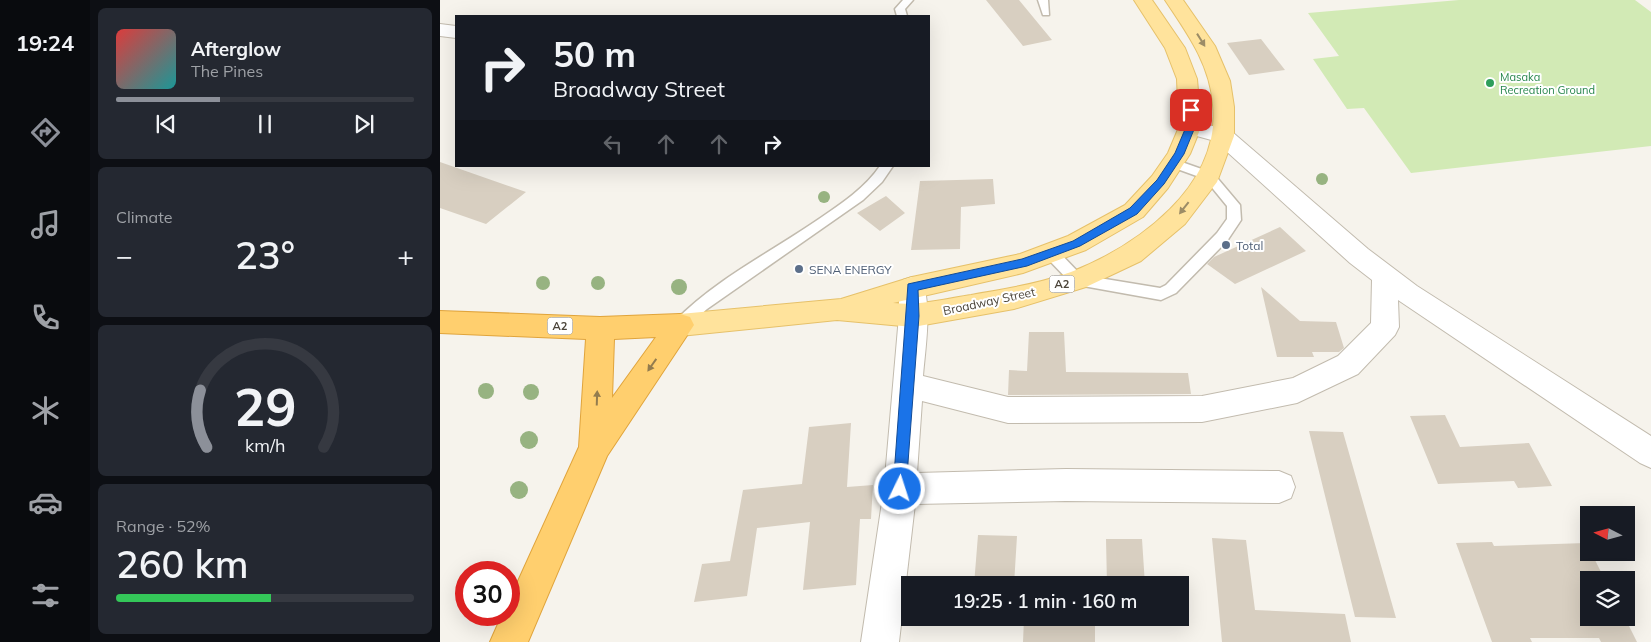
<!DOCTYPE html>
<html lang="en">
<head>
<meta charset="utf-8">
<style>
	body { margin:0; font-family:Mulish,sans-serif; background:#242831; color:#f1f3f6; height:100vh; display:flex; flex-direction:column; font-size:19px; white-space:nowrap }
	* { box-sizing:border-box; margin:0 }
	p { font-size:16px; color:#9ea1a6 }
	.icon { flex:none; width:28px; height:28px; fill:none; stroke:currentColor; stroke-width:2; stroke-linecap:round; stroke-linejoin:round }
	.map { position:relative; flex:1; overflow:hidden }
	.details { display:flex; flex-direction:column; gap:8px; padding:8px; background:#0d0f14; width:350px }
	.details>* { flex:none }
	.banner { position:absolute; left:15px; top:15px; width:475px; height:152px; border-radius:0px; box-shadow:0 5px 20px #0002; background:#171b24; color:#f1f3f6; overflow:hidden }
	.needle { width:32px; rotate:276deg }
	.fabs { position:absolute; left:1140px; top:506px; display:grid; gap:10px }
	.fabs a { display:grid; place-items:center; width:55px; height:55px; border-radius:0px; background:#171b24; box-shadow:0 5px 20px #0002; font-size:25px }
	.speed { position:absolute; left:15px; top:561px; display:flex; gap:10px; font-size:25px; font-weight:700; text-align:center }
	.speed>* { display:grid; place-content:center; width:65px; height:65px; border-radius:50%; background:#171b24; box-shadow:0 5px 20px #0002; line-height:1 }
	.speed .limit { border:8px solid #d22; background:#fff; color:#111 }
	.pin { position:absolute; display:grid; place-items:center; width:42px; height:42px; color:#fff; margin:-21px; border-radius:10px; box-shadow:0 2px 8px #0006 }
	.me { position:absolute; width:55px; margin:-28px; rotate:4deg; stroke-linejoin:round; filter:drop-shadow(0 0 4px #0008) }
	.turn { display:flex; align-items:center; gap:18px; height:105px; padding:0 15px; font-size:22px }
	.turn .icon { width:65px; height:65px; stroke-width:2.5 }
	.turn b { display:block; font-size:35px; line-height:42px }
	.lanes { display:flex; align-items:center; height:48px; padding:0 15px; background:#0003; justify-content:center; gap:25px; direction:ltr }
	.lanes .off { opacity:.35 }
	.big { font-size:38px; font-weight:600; line-height:1.1 }
	.details .tile { flex:1; display:flex; flex-direction:column; justify-content:center; gap:8px; min-width:0; padding:0 18px; border-radius:8px; background:#242831 }
	.details .dial { align-items:center; gap:0 }
	.dial svg { height:130px; overflow:visible; fill:none; stroke:#363941; stroke-width:7; stroke-linecap:round; text-anchor:middle }
	.dial text { fill:#f1f3f6; stroke:none }
	.song { display:flex; align-items:center; gap:15px }
	.cover { width:60px; height:60px; border-radius:8px; background:linear-gradient(135deg,hsl(0 70% 55%),hsl(180 70% 35%)) }
	.played { height:5px; border-radius:2px; background:linear-gradient(90deg,#8c9099 35%,#363941 35%) }
	.keys { display:flex; justify-content:space-around; direction:ltr }
	.heat { display:flex; justify-content:space-between; align-items:center; font-size:28px; direction:ltr }
	.charge { height:8px; border-radius:4px; background:linear-gradient(90deg,#34c759 52%,#363941 0) }
	.trip { position:absolute; left:461px; top:576px; width:288px; height:50px; border-radius:0px; background:#171b24; box-shadow:0 5px 20px #0002; font-weight:600; line-height:50px; text-align:center }
	main { display:flex; flex:1; min-height:0 }
	.tab-bar { display:flex; flex-direction:column; width:90px; justify-content:space-around; align-items:center; background:#090b0e; color:#9ea1a6 }
	.tab-bar .icon { width:35px; height:35px }
	.tab-bar .selected { color:#8c9099 }
	.tab-bar b { font-size:22px; color:#f1f3f6 }
	.map>svg:first-child { display:block }
</style>
</head>
<body>
<main>
<nav class="tab-bar">
<b>19:24</b>
<svg class="icon selected" aria-label="directions" viewBox="0 0 24 24"><path d="M12 3l9 9-9 9-9-9zM9 14v-3h6M13 9l2 2-2 2"/></svg>
<svg class="icon" aria-label="music" viewBox="0 0 24 24"><path d="M9 18V5l10-2v13"/><circle cx="6" cy="18" r="3"/><circle cx="16" cy="16" r="3"/></svg>
<svg class="icon" aria-label="phone" viewBox="0 0 24 24"><path d="M5 4h4l2 5-3 2q2 4 5 5l2-3 5 2v4C11 20 4 13 5 4z"/></svg>
<svg class="icon" aria-label="climate" viewBox="0 0 24 24"><path d="M12 3v18M4 7l16 10M4 17L20 7"/></svg>
<svg class="icon" aria-label="car" viewBox="0 0 24 24"><path d="M5 17H2v-5l4-1 3-4h7l3 4 3 1v5h-3M9 17h6M6 11h13"/><circle cx="7" cy="17" r="2"/><circle cx="17" cy="17" r="2"/></svg>
<svg class="icon" aria-label="filters" viewBox="0 0 24 24"><path d="M4 7h16M4 17h16"/><circle cx="9" cy="7" r="2"/><circle cx="15" cy="17" r="2"/></svg>
</nav>
<section class="details">
<div class="tile">
<div class="song"><i class="cover"></i><div><b>Afterglow</b><p>The Pines</p></div></div>
<div class="played"></div>
<div class="keys"><svg class="icon" aria-label="previous" viewBox="0 0 24 24"><path d="M18 5L8 12l10 7zM5 5v14"/></svg><svg class="icon" aria-label="pause" viewBox="0 0 24 24"><path d="M8 5v14M16 5v14"/></svg><svg class="icon" aria-label="next" viewBox="0 0 24 24"><path d="M6 5l10 7-10 7zM19 5v14"/></svg></div>
</div>
<div class="tile"><p>Climate</p>
<div class="heat"><a>−</a><b class="big">23°</b><a>+</a></div>
</div>
<div class="tile dial"><svg viewBox="0 0 100 80">
<path d="M14 69A42 42 0 1 1 86 69"/>
<path d="M14 69A42 42 0 0 1 10 34" stroke="#8c9099"/>
<text x="50" y="56" font-size="32" font-weight="700">29</text>
<text x="50" y="72" font-size="11">km/h</text>
</svg></div>
<div class="tile"><p>Range · 52%</p><b class="big">260 km</b><div class="charge"></div></div>
</section>
<div class="map">
<svg width="1211" height="642" viewBox="0 0 1211 642">
	<rect width="100%" height="100%" fill="#f6f3ec"/>
	<path fill="#d2eab5" d="M1019,0H1195L1211,12V146L971,173L924,108L907,109L873,59L899,56L868,13Z"/>
	<path fill="#d8cfc1" d="M546,0H579L612,40L583,46Z
		M821,39L845,70L809,75L787,43Z
		M0,162L86,192L46,224L0,208Z
		M553,179L555,204L521,207L520,249L471,250L480,181Z
		M446,196L465,213L440,231L417,213Z
		M840,227L866,251L795,284L767,264L774,257Z
		M821,287L860,321L896,322L904,348L899,352H872L874,357H837Z
		M589,332H624L626,372L748,373L751,394L568,395L569,370L587,371Z
		M1005,415L1020,447L1089,443L1112,486L1078,488L1074,481L998,484L970,416Z
		M411,423L407,487L433,485L431,519H420L416,585L363,590L370,522L317,528L307,596L254,602L262,564L290,561L303,490L362,484L369,427Z
		M869,431L903,432L956,618L915,617Z
		M538,535L577,536L574,585H534Z
		M772,538L806,540L815,610L905,614L911,642H782Z
		M666,539H702L705,585H667Z
		M1052,542L1054,546L1146,543L1149,552H1151L1165,580H1149V618H1185L1197,642H1161L1159,638H1090L1092,642H1052L1016,543Z
		M584,618H655V642H583Z"/>
	<g fill="none" stroke-linecap="round" stroke-linejoin="round">
		<defs>
			<path id="lane" d="M463,0H473L465,9L467,16H457L455,9Z
				M598,0H608L609,15H603Z
				M733,159L773,173L800,205L801,220L787,241L736,293L721,300L632,284L606,257L604,253L606,249H616L641,275L720,288L726,285L777,233L787,219V206L765,179L729,166L727,163L729,160Z
				M440,166H453L442,182L423,200L267,309C258,316 247,334 235,329L232,325L235,321C276,279 331,252 379,219C401,204 425,188 440,166Z"/>
			<path id="street" d="M0,24L16,26V38L0,36Z
				M750,120L791,131L928,249L977,286L1211,436V468L1200,463L958,300L959,327L955,335L918,374L857,403L762,422L568,423L482,401L477,473L626,469L839,471L851,476L855,487L851,498L839,503L626,501L475,504L459,642H421L444,489L459,316V287L463,280L472,277L481,280C493,302 485,350 483,376L568,397L762,396L853,378L898,356L931,323L932,280L910,263L775,141L742,132L739,127L742,122Z"/>
			<path id="primary" d="M694,0H712L745,48L757,79L761,127L750,154L728,188L703,217L646,250L583,273L453,303C479,306 505,299 531,295C564,289 599,284 631,272C697,246 781,187 773,105C770,64 747,33 725,0H743L775,46L790,81L794,107V136L777,182L745,224L701,261L646,287L574,309L473,327L397,320L240,336L230,333L226,325L230,317L240,314L401,299L472,277L580,254L628,236L685,205L712,176L728,153L739,127L737,79L725,48Z"/>
			<path id="highway" d="M0,311L160,317L240,314L250,317L254,325L167,456L88,642H50L62,615H69V601L139,447L146,339L0,333ZM216,337L172,398L174,339Z"/>
		</defs>
		<use href="#lane" stroke="#c2bbae" stroke-width="3"/>
		<use href="#street" stroke="#c2bbae" stroke-width="2"/>
		<use href="#primary" stroke="#e6c16a" stroke-width="2"/>
		<use href="#highway" stroke="#e0a43c" stroke-width="2"/>
		<use href="#lane" fill="#fff" fill-rule="evenodd"/>
		<use href="#street" fill="#fff" fill-rule="evenodd"/>
		<use href="#primary" fill="#ffe39c" fill-rule="evenodd"/>
		<use href="#highway" fill="#ffcf6e" fill-rule="evenodd"/>
	</g>
	<g fill="#97b381">
		<circle cx="882" cy="179" r="6"/>
		<circle cx="384" cy="197" r="6"/>
		<circle cx="103" cy="283" r="7"/>
		<circle cx="158" cy="283" r="7"/>
		<circle cx="239" cy="287" r="8"/>
		<circle cx="46" cy="391" r="8"/>
		<circle cx="91" cy="392" r="8"/>
		<circle cx="89" cy="440" r="9"/>
		<circle cx="79" cy="490" r="9"/>
	</g>
	<defs><path id="oneway-solid" d="M-6-.8H1V-3.2L6.5 0L1 3.2V.8H-6Z" transform="scale(1.25)"/></defs>
	<g fill="#9c8c66">
		<use href="#oneway-solid" transform="translate(761 40) rotate(58)"/>
		<use href="#oneway-solid" transform="translate(744 208) rotate(128)"/>
	</g>
	<g fill="#937c4e">
		<use href="#oneway-solid" transform="translate(212 365) rotate(125)"/>
		<use href="#oneway-solid" transform="translate(157 398) rotate(-88)"/>
	</g>
	<path fill="#1a73e8" stroke="#114b97" d="M748,108L755,110V127L744,154L724,184L697,214L640,246L587,266L478,290L479,316L466,489L465,494L460,496L455,494L453,489L468,284L582,259L633,241L690,208L717,180L735,153L746,127Z"/>
	<circle fill="#2e9e5b" stroke="#fff" stroke-width="2" cx="1050" cy="83" r="5"/>
	<g fill="#5c6f8a" stroke="#fff" stroke-width="2">
		<circle cx="786" cy="245" r="5"/>
		<circle cx="359" cy="269" r="5"/>
	</g>
	<g text-anchor="middle" dominant-baseline="central" stroke-width="4" stroke-linejoin="round" paint-order="stroke">
		<g font-size="11" fill="#27864d" stroke="#fff" text-anchor="start">
			<text x="1060" y="77">Masaka<tspan x="1060" dy="13">Recreation Ground</tspan></text>
		</g>
		<g fill="#fff" stroke="#817c74" stroke-width="1">
			<rect x="609.5" y="275.5" width="25" height="17" rx="4"/>
			<rect x="107.5" y="317.5" width="25" height="17" rx="4"/>
		</g>
		<g font-size="11" font-weight="bold" fill="#4b4439">
			<text x="622" y="284">A2</text>
			<text x="120" y="326">A2</text>
		</g>
		<g font-size="12" fill="#4e5e75" stroke="#fff" text-anchor="start">
			<text x="796" y="245">Total</text>
			<text x="369" y="269">SENA ENERGY</text>
		</g>
		<g font-size="12" fill="#4b4439" stroke="#fff">
			<text transform="translate(549 301) rotate(-12)">Broadway Street</text>
		</g>
	</g>
</svg>
<div class="fabs">
<a><svg class="needle" viewBox="-14 -14 28 28"><path d="M0-13l5 13h-10z" fill="#e53935"/><path d="M0 13l5-13h-10z" fill="#9ea1a6"/></svg></a>
<a><svg class="icon" aria-label="layers" viewBox="0 0 24 24"><path d="M12 4l9 5-9 5-9-5zM3 14l9 5 9-5"/></svg></a>
</div>
<div class="speed"><div class="limit">30</div></div>
<div class="pin" style="left:751px;top:110px;background:#d93025"><svg class="icon" aria-label="arrive" viewBox="0 0 24 24"><path d="M6 21V4h12l-3 4 3 4H6"/></svg></div>
<svg class="me" style="left:460px;top:489px" viewBox="-20 -20 40 40"><circle r="17" fill="#1a73e8" stroke="#fff" stroke-width="3"/><path d="M0-11L8 9 0 5-8 9z" fill="#fff"/></svg>
<div class="trip">19:25 · 1 min · 160 m</div>
<div class="banner">
<div class="turn"><svg class="icon" aria-label="right" viewBox="0 0 24 24"><path d="M7 20v-9h11M14 6l5 5-5 5"/></svg><div><b>50 m</b>Broadway Street</div></div>
<div class="lanes"><svg class="icon off" aria-label="left" viewBox="0 0 24 24"><path d="M17 20v-9H6M10 6l-5 5 5 5"/></svg><svg class="icon off" aria-label="ahead" viewBox="0 0 24 24"><path d="M12 20V5M6 11l6-6 6 6"/></svg><svg class="icon off" aria-label="ahead" viewBox="0 0 24 24"><path d="M12 20V5M6 11l6-6 6 6"/></svg><svg class="icon" aria-label="right" viewBox="0 0 24 24"><path d="M7 20v-9h11M14 6l5 5-5 5"/></svg></div>
</div>
</div>
</main>
</body>
</html>
